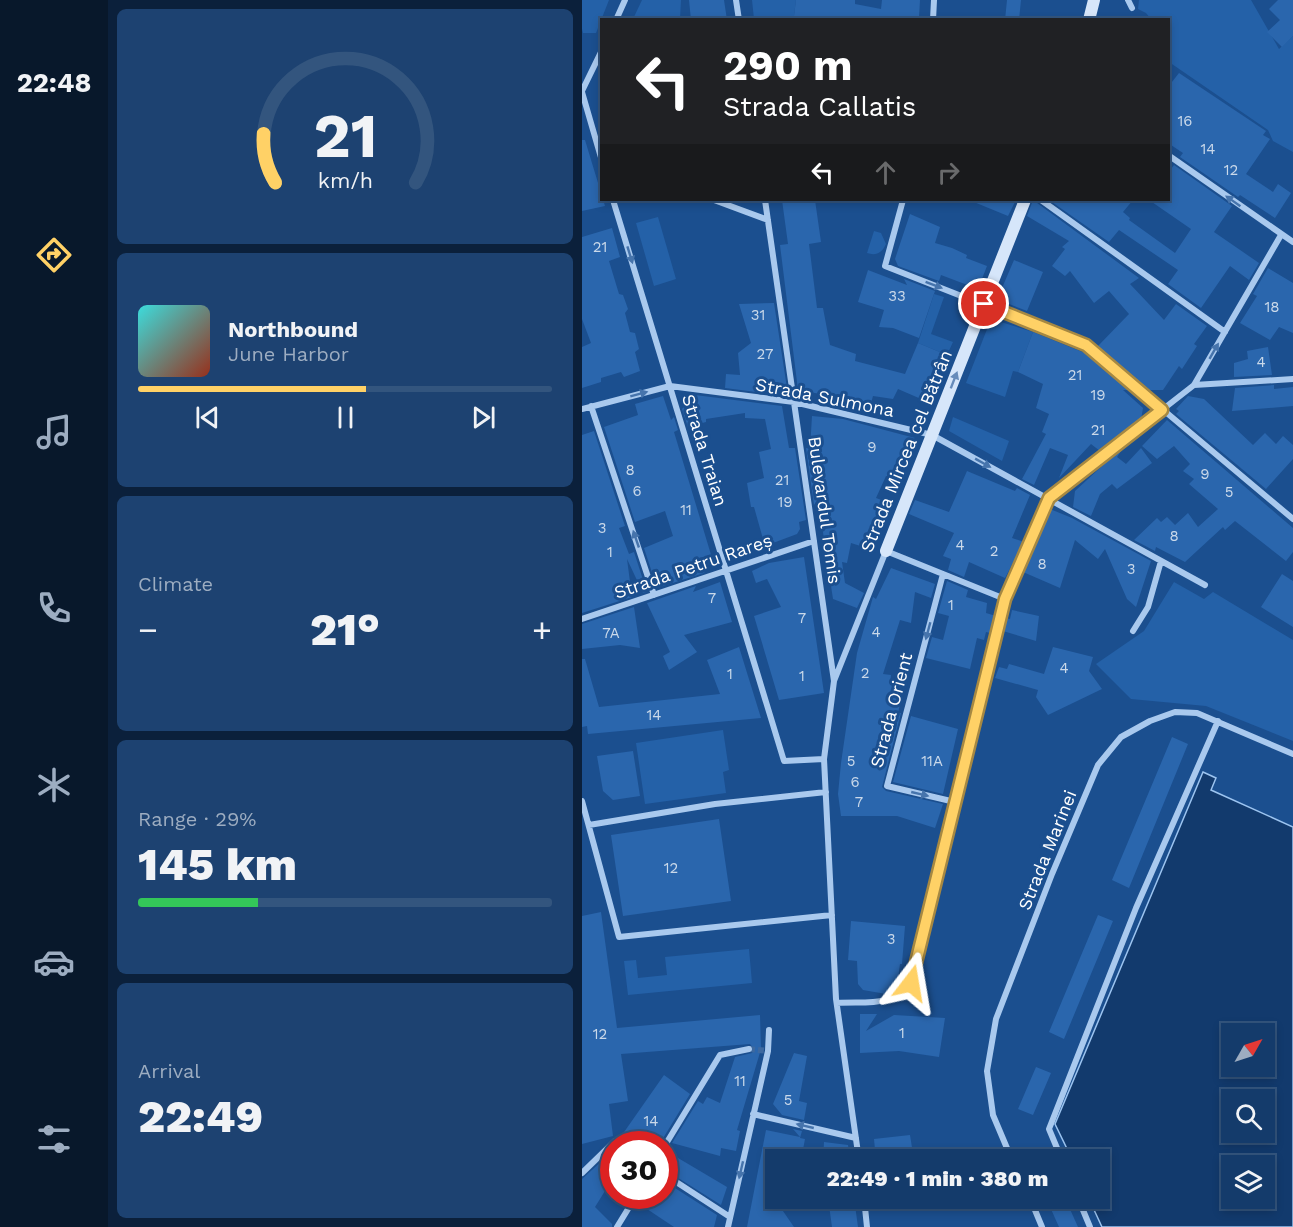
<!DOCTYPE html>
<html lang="en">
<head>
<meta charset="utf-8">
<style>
	body { margin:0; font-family:"Work Sans",sans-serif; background:#1d4271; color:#f1f3f6; height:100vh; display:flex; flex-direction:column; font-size:22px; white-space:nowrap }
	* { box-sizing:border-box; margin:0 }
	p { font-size:20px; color:#9dadc1 }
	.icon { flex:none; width:33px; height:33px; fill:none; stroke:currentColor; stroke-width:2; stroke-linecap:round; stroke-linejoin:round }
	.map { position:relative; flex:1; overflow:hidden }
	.drawer { display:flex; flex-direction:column; gap:9px; padding:9px; background:#0b203b; width:474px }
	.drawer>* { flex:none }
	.banner { position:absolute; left:18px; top:18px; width:570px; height:183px; border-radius:0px; box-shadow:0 3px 9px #0003,0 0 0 2px #33557e; background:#202124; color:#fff; overflow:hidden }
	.needle { width:39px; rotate:51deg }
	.fabs { position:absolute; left:639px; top:1023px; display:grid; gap:12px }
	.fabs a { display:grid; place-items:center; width:54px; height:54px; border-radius:0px; background:#143b6b; box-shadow:0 3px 9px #0003,0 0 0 2px #33557e; font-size:30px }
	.speed { position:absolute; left:18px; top:1131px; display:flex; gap:12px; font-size:30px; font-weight:700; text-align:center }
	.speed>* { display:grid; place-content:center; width:78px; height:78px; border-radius:50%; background:#143b6b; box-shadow:0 3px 9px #0003,0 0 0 2px #33557e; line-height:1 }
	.speed .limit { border:9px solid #d22; background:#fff; color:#111 }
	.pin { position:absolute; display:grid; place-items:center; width:51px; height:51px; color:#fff; margin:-26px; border:3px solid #fff; border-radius:50%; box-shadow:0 2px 6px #0007 }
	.me { position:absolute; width:66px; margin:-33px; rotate:14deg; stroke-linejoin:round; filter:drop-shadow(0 0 4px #0008) }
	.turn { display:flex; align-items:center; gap:21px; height:126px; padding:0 24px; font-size:27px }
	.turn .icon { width:78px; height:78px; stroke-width:2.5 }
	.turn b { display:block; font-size:42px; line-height:51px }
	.lanes { display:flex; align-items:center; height:57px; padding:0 24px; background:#0003; justify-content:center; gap:30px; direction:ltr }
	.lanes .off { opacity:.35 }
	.big { font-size:45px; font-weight:800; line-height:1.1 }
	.drawer .tile { flex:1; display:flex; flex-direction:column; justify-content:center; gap:9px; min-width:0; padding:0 21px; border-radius:9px; background:#1d4271 }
	.drawer .dial { align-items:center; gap:0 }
	.dial svg { height:156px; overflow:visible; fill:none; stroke:#33557e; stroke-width:7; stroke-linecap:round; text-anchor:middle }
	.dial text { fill:#f1f3f6; stroke:none }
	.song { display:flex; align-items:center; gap:18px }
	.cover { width:72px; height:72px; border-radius:9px; background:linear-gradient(135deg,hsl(180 70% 55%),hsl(10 70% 35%)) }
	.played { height:6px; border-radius:3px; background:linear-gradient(90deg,#ffd166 55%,#33557e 55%) }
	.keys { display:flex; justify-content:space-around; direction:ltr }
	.heat { display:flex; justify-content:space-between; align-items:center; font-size:33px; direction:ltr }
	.charge { height:9px; border-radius:4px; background:linear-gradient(90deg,#34c759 29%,#33557e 0) }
	.trip { position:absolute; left:183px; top:1149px; width:345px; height:60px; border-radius:0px; background:#143b6b; box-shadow:0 3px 9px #0003,0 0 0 2px #33557e; font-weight:800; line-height:60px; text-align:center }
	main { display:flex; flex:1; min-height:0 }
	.menu { display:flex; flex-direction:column; width:108px; justify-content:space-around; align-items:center; background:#08182b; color:#9dadc1 }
	.menu .icon { width:42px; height:42px }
	.menu .active { color:#ffd166 }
	.menu b { font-size:27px; color:#f1f3f6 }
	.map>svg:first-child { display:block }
</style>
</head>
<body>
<main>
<nav class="menu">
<b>22:48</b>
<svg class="icon active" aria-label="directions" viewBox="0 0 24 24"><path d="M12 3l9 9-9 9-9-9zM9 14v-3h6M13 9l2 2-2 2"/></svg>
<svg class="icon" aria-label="music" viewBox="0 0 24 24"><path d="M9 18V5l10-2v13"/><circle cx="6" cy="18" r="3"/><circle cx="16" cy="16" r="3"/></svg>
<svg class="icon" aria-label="phone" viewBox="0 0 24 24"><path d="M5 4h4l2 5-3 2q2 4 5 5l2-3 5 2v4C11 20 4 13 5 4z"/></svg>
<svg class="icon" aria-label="climate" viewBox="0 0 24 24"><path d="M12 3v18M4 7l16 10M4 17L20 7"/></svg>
<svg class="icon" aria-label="car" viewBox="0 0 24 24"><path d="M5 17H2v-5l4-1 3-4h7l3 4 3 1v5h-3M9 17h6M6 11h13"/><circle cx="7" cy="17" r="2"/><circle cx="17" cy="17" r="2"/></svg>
<svg class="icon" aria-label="filters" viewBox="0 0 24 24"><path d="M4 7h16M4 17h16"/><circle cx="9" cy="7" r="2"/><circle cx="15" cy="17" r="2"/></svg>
</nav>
<section class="drawer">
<div class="tile dial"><svg viewBox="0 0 100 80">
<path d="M14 69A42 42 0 1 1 86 69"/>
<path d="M14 69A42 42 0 0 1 8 44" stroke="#ffd166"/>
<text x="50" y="56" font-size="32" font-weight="700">21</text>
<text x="50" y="72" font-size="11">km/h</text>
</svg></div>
<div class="tile">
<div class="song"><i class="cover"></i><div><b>Northbound</b><p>June Harbor</p></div></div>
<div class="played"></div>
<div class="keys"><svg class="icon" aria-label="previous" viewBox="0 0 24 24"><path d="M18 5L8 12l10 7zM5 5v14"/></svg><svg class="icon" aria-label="pause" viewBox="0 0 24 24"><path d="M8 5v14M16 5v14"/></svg><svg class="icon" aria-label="next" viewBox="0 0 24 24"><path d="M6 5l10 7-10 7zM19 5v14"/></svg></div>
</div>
<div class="tile"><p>Climate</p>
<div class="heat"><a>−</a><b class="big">21°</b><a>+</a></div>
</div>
<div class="tile"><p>Range · 29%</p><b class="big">145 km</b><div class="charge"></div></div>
<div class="tile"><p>Arrival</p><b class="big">22:49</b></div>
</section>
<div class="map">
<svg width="711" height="1227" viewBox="0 0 711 1227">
	<rect width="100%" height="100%" fill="#1b4f8f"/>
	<path fill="#2461a8" d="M0,0H27L14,33H1L0,29Z
		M60,0H99L98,19H51Z
		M170,0H214L212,16L218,17V19H172Z
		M557,0H669L697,49L711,36V152L691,141L686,130L587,62L586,20L569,19L564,13L556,9Z
		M76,217L94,279L72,286L54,223Z
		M292,231L299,233L304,244C300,253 294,256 285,253Z
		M352,294L362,297L349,334L371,342L365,355L336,343Z
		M409,319L451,332L436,372L431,371L423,397L384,383Z
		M371,417L427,441L420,461L367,431Z
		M592,582L622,599L631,592L711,640V741L624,706L549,699L514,664L562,631Z
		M141,730L147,770L141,772L144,793L63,804L54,743Z
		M167,949L170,983L46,995L42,961L54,960L56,978L85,975L83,957Z"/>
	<path fill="#123a6d" stroke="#9cc4f0" stroke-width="1.5" fill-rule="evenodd" d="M621,772L634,778L629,790L711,827V1227H520L507,1199L518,1198V1160L490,1159L473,1124ZM650,1034H682V1066H650ZM650,1100H682V1132H650ZM650,1166H682V1198H650Z"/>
	<path fill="#2a66ad" d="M107,0H142L145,20H109Z
		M214,0H273V4L299,9L300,0H338L337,18L218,20V17L212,16Z
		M425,0H439L437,20H423Z
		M696,0H711V36L700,47L685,32L698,20L687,9Z
		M597,73L684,131L681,135L688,139L664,174L691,192L696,184L709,193L693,218L658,195L656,197L598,157L601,153L586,143V87Z
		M0,140H3L23,206L0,211Z
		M592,165L650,206L632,232L677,263L667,280L648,266L619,308L586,284L596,270L537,230L527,242L467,200H551L541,212L548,218L547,220L593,253L609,229L567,200H586V173Z
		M200,200H233L239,242L227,244L235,308H241L248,345L274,354L273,361L323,374L336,343L365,355L346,402L316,389L311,399L291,396L289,403L216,390L198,245L206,244Z
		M387,200H434L426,216Z
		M451,200L557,278L548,284L582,320L594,304L625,326L612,344L615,346L600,369L597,366L581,390H566L515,347L547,314L527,291L512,303L488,271L483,276L470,266L483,249L480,247L487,241L445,216Z
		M328,214L358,227L353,243L370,248L385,255L384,258L405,266L396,289L359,275L357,281L316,266L313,259Z
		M30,228L38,257L27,261L37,294L41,295L46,309L43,313L48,332L53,333L57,349L53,352L58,371L42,377L39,372L19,378V382L0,388V347L9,343L0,319V237Z
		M432,260L461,272L445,311L422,302L417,295Z
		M686,268L711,283V333L697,327L688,340L658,323L675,296L671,294Z
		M286,270L325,285L322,279L353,291L337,338L311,328L297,327L302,310L276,302Z
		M192,303L205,388L198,386L199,395L143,388L144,374L158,375L156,353L169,343L157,304Z
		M451,332L508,355L550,390H541L561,408L559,420L518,451L509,444L477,478L486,455L468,448L452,485L440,479L464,434L460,432L467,414L454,408L461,384L436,372Z
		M686,347L690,375L652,377V363L666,359L665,351Z
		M692,385V389L711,387V406L650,411L653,388Z
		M113,395L200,406L207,448H213L224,520L217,522L218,529L215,534L183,546L172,507H169L165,483L182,478L177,452L189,449L183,419L163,418V413L124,419V422L106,427L100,409Z
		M81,396L89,420L92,417L96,430L92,432L130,558L122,573L75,588L62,548L91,536L83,511L53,522L22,427L56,415L53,404Z
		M606,396L622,399L671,445L683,433L694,444L701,436L711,445V459L684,489L594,414L597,411L594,409Z
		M230,416L261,419L333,438L317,480L304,476L294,498L308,503L291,550L269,543L265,563L260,562L263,583L282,593L275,608L251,599L236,499L232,505L224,448L228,449Z
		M585,420L711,528V552L704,561L653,521L643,530L641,527L603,562L574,547L573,551L552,540L575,518L579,522L585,517L593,525L606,513L616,527L636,509L607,484L612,479L601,471L608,464L592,446L575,459L560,446Z
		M12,431L43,526L37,528L47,554L52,552L65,592L61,593L45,559L50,597L0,613V435Z
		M543,445L535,457L544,464L559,448L570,463L535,489L530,484L518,494L509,516L491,507L493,491Z
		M385,471L433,491L435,488L448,495L430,538L442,542L423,578L387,562L382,577L366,570L369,559L361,556L372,533L327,514L333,500L367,512Z
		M468,509L490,518L569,561L554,607L545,599L523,549L516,559L493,540L478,588L441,572Z
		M222,557L242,693L197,700L172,616L199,607L185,579L174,583L170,571L187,563Z
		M309,568L353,584L349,598L333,592L329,623L318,620L301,674L309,675L308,684L322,687L316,713H319L300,787L304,791L361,804L353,828L315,816H259L256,794L259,763L275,653L291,597L294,599Z
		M700,574L711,581V627L679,607Z
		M365,581L386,590L384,597L405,603L404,613L414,616L411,627L408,633L404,632L402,640L395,638L388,669L344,658L350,637L361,640L367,616L356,613Z
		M138,582L150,622L102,635L115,652L87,670L81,656L88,652L65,603L114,586L111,592Z
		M52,607L58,648L38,645L0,649V624Z
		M430,610L457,616L454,641L421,631L424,618L428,619Z
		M157,647L179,718L6,734L5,726L0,727V659H3L17,707L138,694L125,660Z
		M471,647L511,657L507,671L520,689L466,715L454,697L456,690L413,678L417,667L425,669L427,664L462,674Z
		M329,716L376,729L361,794L311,782Z
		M590,737L606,744L547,888L530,880Z
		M51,751L58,796L31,800L21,791L15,756Z
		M137,819L149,901L41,916L29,835Z
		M19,912L35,1028L178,1015L179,1049L155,1130L158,1131L154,1151L139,1148L138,1156L90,1143L116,1101L121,1104L125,1097L138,1103L153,1057L170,1053L172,1049L168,1044L39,1054L46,1101L27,1104L31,1136L0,1144V916Z
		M516,915L531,921L482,1039L467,1032Z
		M269,921L323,926L320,964H318L315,985L310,992L304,994L281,990L276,984L275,961L266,960Z
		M278,1014H295L284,1031L312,1015L363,1018L357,1057L317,1051L278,1053Z
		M212,1053L225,1056L217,1101L225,1103L222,1120L200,1115L191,1104Z
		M454,1067L469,1073L451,1115L436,1109Z
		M82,1075L108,1094L80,1140L58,1135L55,1144L40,1135Z
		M211,1129L220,1131L218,1138L223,1139L219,1160H194L192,1198L212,1227H165L184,1130L218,1137Z
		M328,1135L332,1160H294L292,1139Z
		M242,1142L266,1145L268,1160H241Z
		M32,1150V1192L26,1186L13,1207L30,1224V1227H0V1179Z
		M91,1155L145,1187L139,1205L82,1169Z
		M82,1181L135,1215L132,1227H92L56,1203L59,1196H82Z
		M246,1198H272L276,1227H250Z
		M464,1198H483L496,1227H477Z"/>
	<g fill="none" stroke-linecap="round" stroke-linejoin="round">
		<path stroke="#3d69a0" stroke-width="6" stroke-dasharray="6 3" stroke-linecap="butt" d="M167,1049L186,1051"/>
		<path stroke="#a9c9ee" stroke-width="6" d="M154,0L157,20
			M546,0L550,8
			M34,20L43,0
			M351,20L352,0
			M0,91L20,50
			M0,92L20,161
			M586,155L711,242
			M31,200L202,761L242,759
			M132,200L186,220
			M183,200L252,681
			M321,200L303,266L504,345L711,519
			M459,200L643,332
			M612,385L711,379
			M9,406L72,595
			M0,409L88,386L212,402L350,435L623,585
			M361,574L305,786L373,802
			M0,619L232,541
			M551,631L566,607L579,561
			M0,801L37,937L250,915
			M7,825L133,804L244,792
			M255,1003C285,1001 308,1008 329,983L423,599L467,498L612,385L699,235
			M171,1114L274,1138
			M82,1147L138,1055L167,1049
			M277,1160L254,999L242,759L252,681L304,551L423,599
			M430,1160L411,1115L405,1071L414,1019L470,874L516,765L539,737L568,721L593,712L615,713L711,754
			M480,1160L467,1129L554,908L636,721
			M0,1173L33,1141L39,1144
			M82,1174L148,1217
			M282,1198L285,1227
			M448,1198L460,1227
			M496,1198L508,1227
			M35,1227L54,1196
			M146,1227L186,1051L187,1030"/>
		<path stroke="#d6e6fa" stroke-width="12" d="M507,20L512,0
			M304,551L443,200"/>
	</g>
	<defs><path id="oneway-solid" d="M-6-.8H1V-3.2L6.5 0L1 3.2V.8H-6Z" transform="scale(1.5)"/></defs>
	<g fill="#4674ac">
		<use href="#oneway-solid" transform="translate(651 201) rotate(-145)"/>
		<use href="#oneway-solid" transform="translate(48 255) rotate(73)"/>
		<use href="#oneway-solid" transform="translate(352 285) rotate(21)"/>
		<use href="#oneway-solid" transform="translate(632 351) rotate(-60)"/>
		<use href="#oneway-solid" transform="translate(57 394) rotate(-15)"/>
		<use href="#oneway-solid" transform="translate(401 463) rotate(29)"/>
		<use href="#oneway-solid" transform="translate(54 539) rotate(-109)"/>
		<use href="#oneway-solid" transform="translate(346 631) rotate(105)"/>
		<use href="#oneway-solid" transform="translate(338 794) rotate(13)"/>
		<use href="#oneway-solid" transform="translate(223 1126) rotate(-167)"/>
		<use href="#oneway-solid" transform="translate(159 1170) rotate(103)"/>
	</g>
	<use fill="#668bba" href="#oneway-solid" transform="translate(372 380) rotate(-69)"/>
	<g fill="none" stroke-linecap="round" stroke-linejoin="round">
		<defs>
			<path id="route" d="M329,983L423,599L467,498L580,410L504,345L402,304"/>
		</defs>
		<use href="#route" stroke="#a68842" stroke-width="15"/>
		<use href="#route" stroke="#ffd166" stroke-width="10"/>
	</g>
	<g text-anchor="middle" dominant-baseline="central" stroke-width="6" stroke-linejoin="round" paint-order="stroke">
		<g font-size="15" fill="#cad9ea">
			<text x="603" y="121">16</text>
			<text x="626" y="149">14</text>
			<text x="649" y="170">12</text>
			<text x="18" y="247">21</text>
			<text x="315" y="296">33</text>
			<text x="690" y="307">18</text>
			<text x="176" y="315">31</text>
			<text x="183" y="354">27</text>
			<text x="679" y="362">4</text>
			<text x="493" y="375">21</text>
			<text x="516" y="395">19</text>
			<text x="516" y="430">21</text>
			<text x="290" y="447">9</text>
			<text x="48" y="470">8</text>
			<text x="623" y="474">9</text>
			<text x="200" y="480">21</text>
			<text x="55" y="491">6</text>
			<text x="647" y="492">5</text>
			<text x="203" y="502">19</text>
			<text x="104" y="510">11</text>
			<text x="20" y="528">3</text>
			<text x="592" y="536">8</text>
			<text x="378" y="545">4</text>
			<text x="412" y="551">2</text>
			<text x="28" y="552">1</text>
			<text x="460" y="564">8</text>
			<text x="549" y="569">3</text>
			<text x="130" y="598">7</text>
			<text x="369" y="605">1</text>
			<text x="220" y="618">7</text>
			<text x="294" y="632">4</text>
			<text x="29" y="633">7A</text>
			<text x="482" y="668">4</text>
			<text x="283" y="673">2</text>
			<text x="148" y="674">1</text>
			<text x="220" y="676">1</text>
			<text x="72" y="715">14</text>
			<text x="269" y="761">5</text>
			<text x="350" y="761">11A</text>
			<text x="273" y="782">6</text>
			<text x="277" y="802">7</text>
			<text x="89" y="868">12</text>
			<text x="309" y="939">3</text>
			<text x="320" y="1033">1</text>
			<text x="18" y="1034">12</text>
			<text x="158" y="1081">11</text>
			<text x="206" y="1100">5</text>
			<text x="69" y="1121">14</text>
		</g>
		<g font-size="18" fill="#fff" stroke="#1b4f8f">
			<text transform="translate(243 397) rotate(11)">Strada Sulmona</text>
			<text transform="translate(123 450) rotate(73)">Strada Traian</text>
			<text transform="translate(324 451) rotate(-68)">Strada Mircea cel Bătrân</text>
			<text transform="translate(243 510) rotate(82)">Bulevardul Tomis</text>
			<text transform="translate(111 566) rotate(-19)">Strada Petru Rareș</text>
			<text transform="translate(309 710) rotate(-75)">Strada Orient</text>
			<text transform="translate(465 850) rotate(-68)">Strada Marinei</text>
		</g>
	</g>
</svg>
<div class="fabs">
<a><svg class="needle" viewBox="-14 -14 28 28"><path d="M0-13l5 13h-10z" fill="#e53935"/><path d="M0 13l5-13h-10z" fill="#9dadc1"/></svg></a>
<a><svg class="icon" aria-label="search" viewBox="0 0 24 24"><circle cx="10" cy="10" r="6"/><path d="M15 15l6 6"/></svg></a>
<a><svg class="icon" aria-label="layers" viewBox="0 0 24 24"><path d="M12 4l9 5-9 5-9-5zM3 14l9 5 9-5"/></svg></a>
</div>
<div class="speed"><div class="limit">30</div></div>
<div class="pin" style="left:402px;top:304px;background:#d93025"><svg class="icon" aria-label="arrive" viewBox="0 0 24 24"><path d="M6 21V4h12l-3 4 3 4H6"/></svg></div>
<svg class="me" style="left:329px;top:983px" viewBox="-20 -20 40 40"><path d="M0-17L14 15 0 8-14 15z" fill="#ffd166" stroke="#fff" stroke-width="4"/></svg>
<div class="trip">22:49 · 1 min · 380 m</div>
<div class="banner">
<div class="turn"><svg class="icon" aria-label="left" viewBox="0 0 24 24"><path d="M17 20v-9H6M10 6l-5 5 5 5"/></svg><div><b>290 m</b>Strada Callatis</div></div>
<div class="lanes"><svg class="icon" aria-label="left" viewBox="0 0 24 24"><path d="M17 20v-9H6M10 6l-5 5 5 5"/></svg><svg class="icon off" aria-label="ahead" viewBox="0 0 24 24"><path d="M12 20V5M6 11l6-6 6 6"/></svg><svg class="icon off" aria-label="right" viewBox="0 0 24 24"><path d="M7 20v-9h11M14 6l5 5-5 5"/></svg></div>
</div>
</div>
</main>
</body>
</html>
